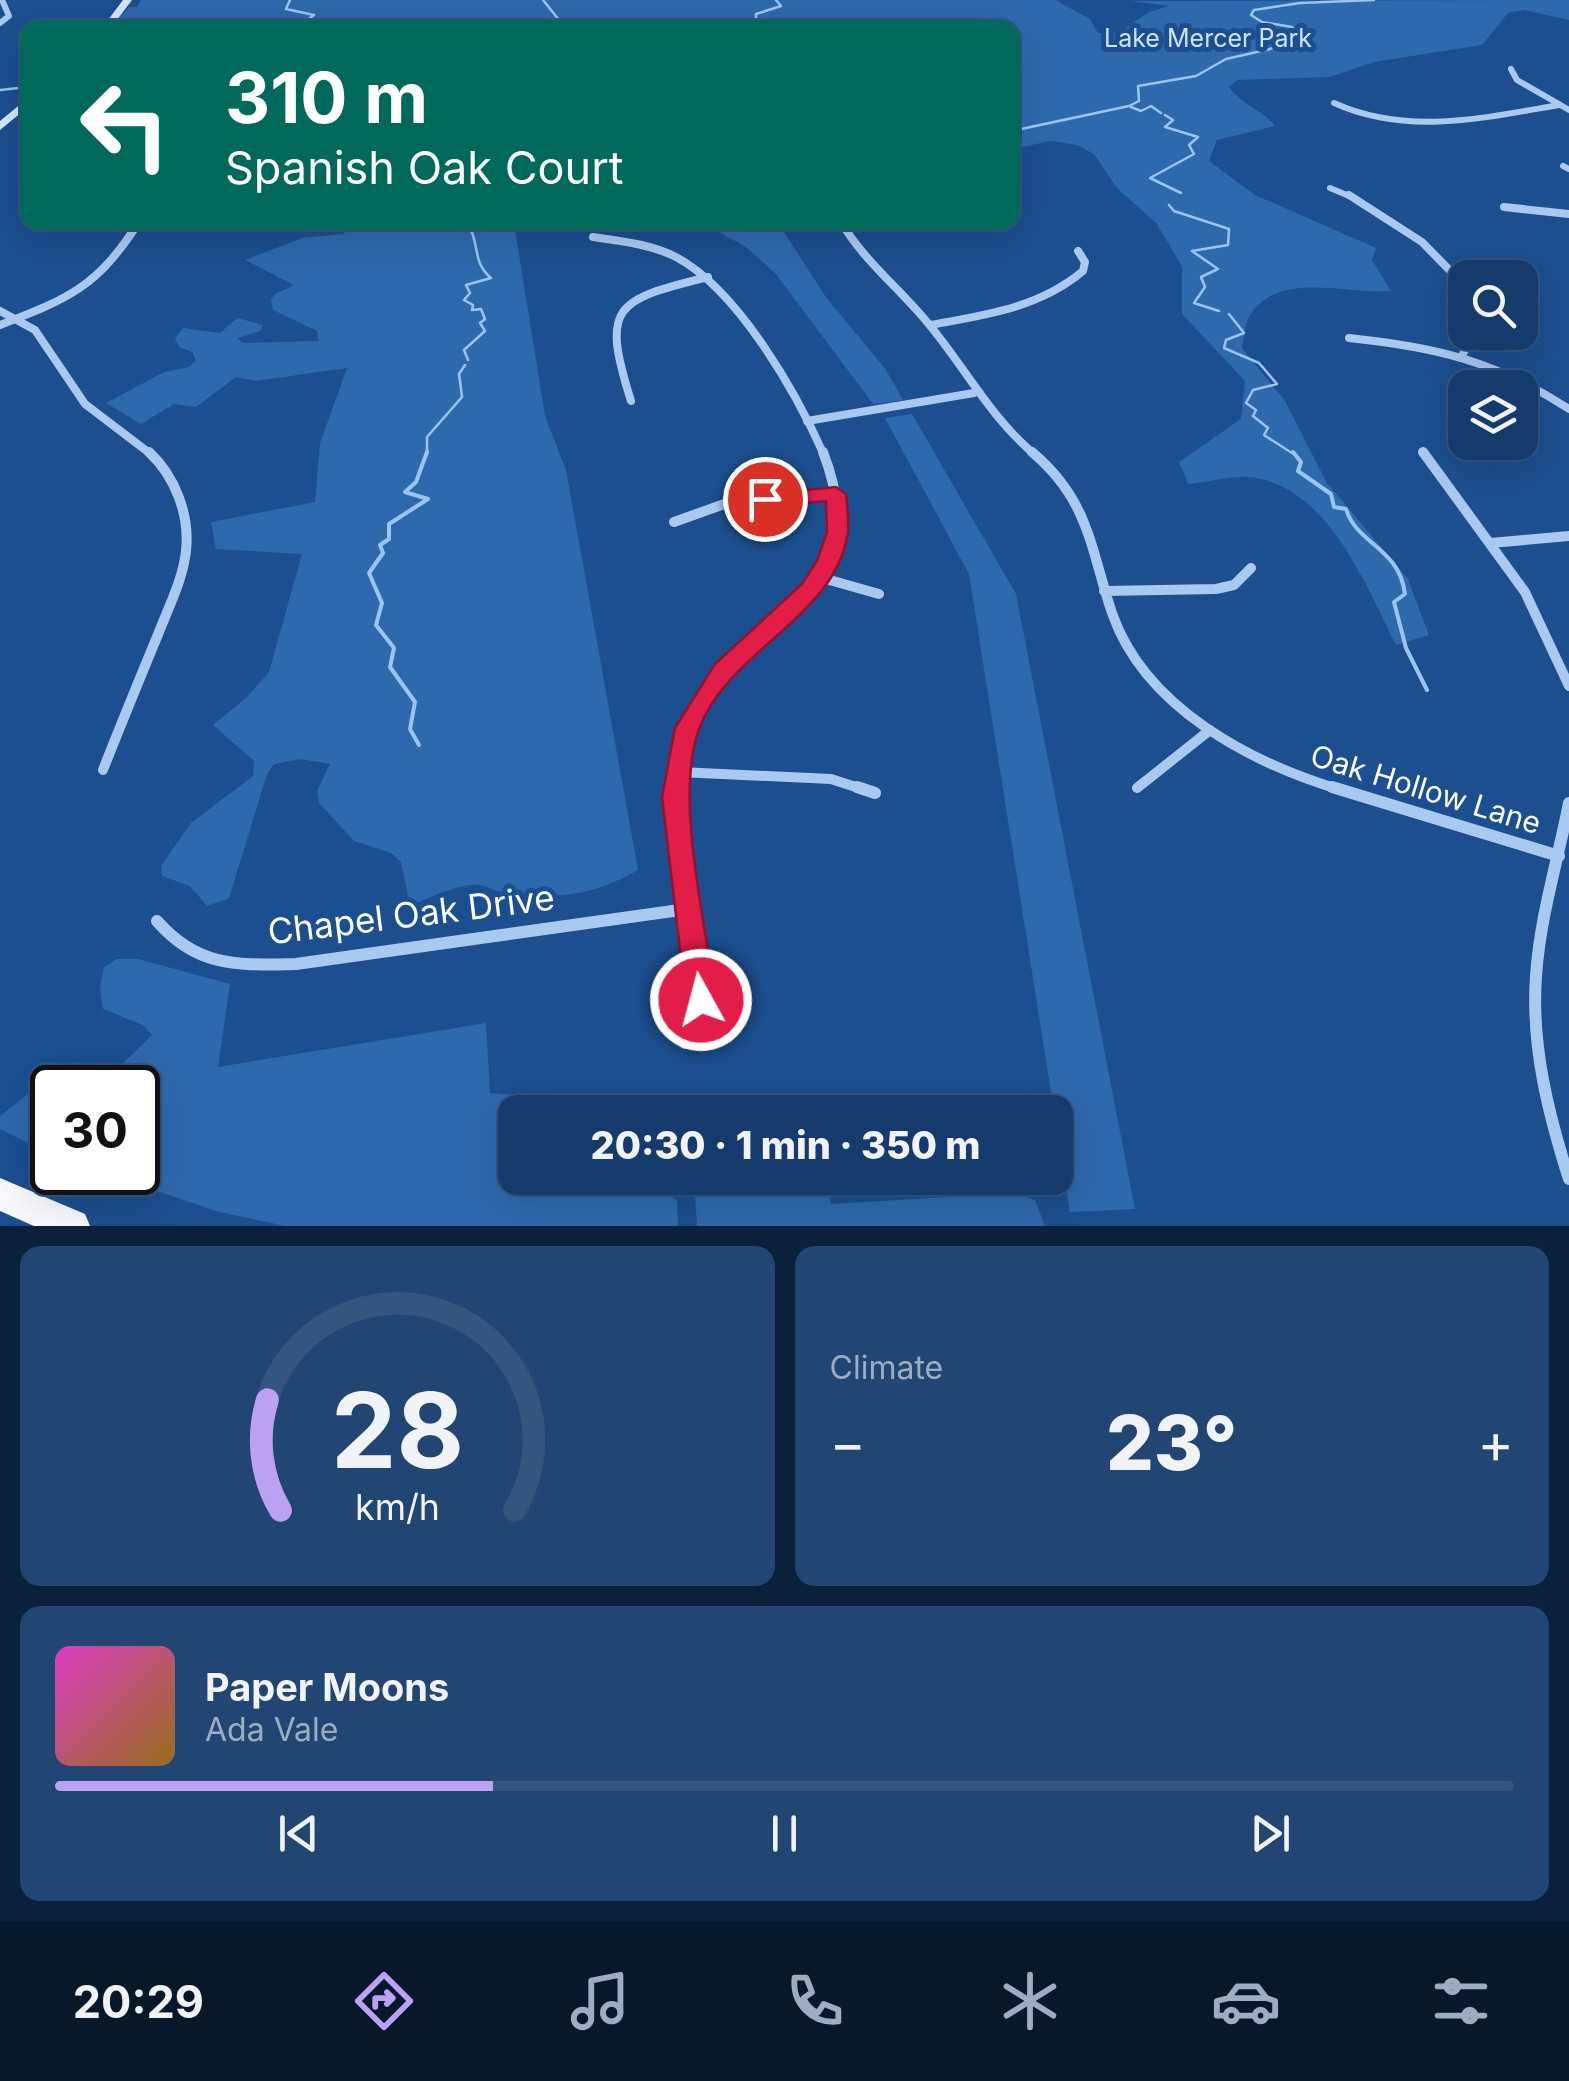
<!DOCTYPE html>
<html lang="en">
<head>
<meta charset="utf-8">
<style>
	body { margin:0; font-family:Inter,sans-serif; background:#214673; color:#f1f3f6; height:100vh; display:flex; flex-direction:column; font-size:38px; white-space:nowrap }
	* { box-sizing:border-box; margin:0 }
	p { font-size:32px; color:#9dadc1 }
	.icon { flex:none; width:55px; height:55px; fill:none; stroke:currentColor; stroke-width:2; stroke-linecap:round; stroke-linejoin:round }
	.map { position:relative; height:1226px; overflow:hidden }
	.details { display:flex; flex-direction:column; gap:20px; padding:20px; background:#0b203b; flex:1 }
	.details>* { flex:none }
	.top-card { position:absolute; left:20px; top:20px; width:1000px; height:210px; border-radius:20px; box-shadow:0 10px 40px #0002,0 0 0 2px #33557e; background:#00695c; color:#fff; overflow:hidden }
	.fabs { position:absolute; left:1448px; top:260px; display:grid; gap:20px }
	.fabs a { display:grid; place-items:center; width:90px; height:90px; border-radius:20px; background:#143b6b; box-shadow:0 10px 40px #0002,0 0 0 2px #33557e; font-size:50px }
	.speed { position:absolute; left:30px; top:1065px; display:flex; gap:20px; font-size:50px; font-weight:700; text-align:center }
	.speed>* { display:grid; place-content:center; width:130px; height:130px; border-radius:50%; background:#143b6b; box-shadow:0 10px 40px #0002,0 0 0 2px #33557e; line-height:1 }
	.speed .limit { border:5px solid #111; border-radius:15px; background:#fff; color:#111 }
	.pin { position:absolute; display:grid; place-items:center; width:85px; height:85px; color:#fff; margin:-42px; border:5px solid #fff; border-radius:50%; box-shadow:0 2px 10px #0007 }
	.me { position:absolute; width:110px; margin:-55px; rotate:353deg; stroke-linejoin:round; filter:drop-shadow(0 0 8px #0008) }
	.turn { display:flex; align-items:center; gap:35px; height:210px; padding:0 40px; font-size:45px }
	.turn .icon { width:130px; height:130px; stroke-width:2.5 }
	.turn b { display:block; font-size:70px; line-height:85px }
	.big { font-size:75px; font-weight:800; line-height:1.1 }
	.details .widget { flex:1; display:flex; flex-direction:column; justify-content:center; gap:15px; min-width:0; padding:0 35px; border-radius:20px; background:#214673 }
	.details .dial { align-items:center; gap:0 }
	.dial svg { height:260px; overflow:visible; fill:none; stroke:#33557e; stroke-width:7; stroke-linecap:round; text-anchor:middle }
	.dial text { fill:#f1f3f6; stroke:none }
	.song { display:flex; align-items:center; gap:30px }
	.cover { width:120px; height:120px; border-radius:15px; background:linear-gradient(135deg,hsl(310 70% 55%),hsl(40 70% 35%)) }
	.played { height:10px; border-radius:5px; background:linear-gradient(90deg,#bca0f2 30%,#33557e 30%) }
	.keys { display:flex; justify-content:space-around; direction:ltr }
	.heat { display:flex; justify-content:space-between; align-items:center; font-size:55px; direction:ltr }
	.details .tiles { flex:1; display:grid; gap:20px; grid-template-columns:1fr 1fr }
	.widget:last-child { grid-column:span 2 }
	.trip { position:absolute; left:498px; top:1095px; width:575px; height:100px; border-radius:20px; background:#143b6b; box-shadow:0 10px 40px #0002,0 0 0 2px #33557e; font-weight:800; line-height:100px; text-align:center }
	.menu { display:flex; height:160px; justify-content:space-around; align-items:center; background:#08182b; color:#9dadc1 }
	.menu .icon { width:70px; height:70px }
	.menu .selected { color:#bca0f2 }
	.menu b { font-size:45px; color:#f1f3f6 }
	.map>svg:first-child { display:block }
</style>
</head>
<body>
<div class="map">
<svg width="1569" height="1226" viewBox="0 0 1569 1226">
	<rect width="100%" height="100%" fill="#1b4f8f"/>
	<path fill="#2e69ad" d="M141,0H1055L1090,19L1098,33H1118L1149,12L1169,6L1131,1L1569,0V20L1524,10L1508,13L1482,45L1374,62L1330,77L1237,80L1229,87C1241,105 1262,109 1275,126L1217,140L1209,161L1255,195L1376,248L1372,260L1391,291C1347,295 1277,269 1249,317C1245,324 1244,339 1242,348L1285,401L1327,483L1408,579L1429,635L1396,645C1366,586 1331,493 1257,478C1237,474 1208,482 1188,484L1179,462L1241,419L1245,381L1182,314V267L1157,224L1117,188L1094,154L1077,145L1051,141L1013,149L1012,28H110L129,7H137Z
		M347,222L514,223L545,416L566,470L638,870C595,895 559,899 509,894C498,893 489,886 478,885C460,882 429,899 410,905L401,862L391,853L354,841L319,803L317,791L330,764L301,759L274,764L267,774L229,898L207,906L190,886L162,876L161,866L191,823L253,776L254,761L213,725L247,697L269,672L302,554L216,549L211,522L315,502L320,443L347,368L256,381L236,377L196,407L174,404L141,424L106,403L164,372L189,367L196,361L192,352L179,347L175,338L183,328L220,333L237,318L263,325L260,331L237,338L243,343L319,341L317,331L273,310L271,300L275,294L294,285L245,260L302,238L344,234Z
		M703,223H778L826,297L886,370L903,400L873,404L775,273L746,247Z
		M912,414L1016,594L1135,1209L1070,1212L969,574L885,418Z
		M117,959H138L230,984L218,1067L486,1023L490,1093L641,1106V1112H515V1178H648L649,1182L677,1200L678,1226H285L216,1211L104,1173L138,1172V1088L99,1087L152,1035L143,1025L103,1009L100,987L104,967Z
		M37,1087L52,1089V1155L0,1129V1116Z
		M841,1100V1112H690L689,1103Z
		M694,1178H825L831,1204L1014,1193L1035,1200L1045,1226H697Z"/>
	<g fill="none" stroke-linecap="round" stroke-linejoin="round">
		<path stroke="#9cc4f0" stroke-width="2.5" d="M290,0L286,9L314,15L297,28
			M543,0L559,20L573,28
			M750,26L756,23V14L781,6L776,0
			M0,90L28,87
			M1131,107L1141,111L1151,106L1161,113
			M1165,115L1173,120L1165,127L1198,137L1189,145L1194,154L1150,178L1181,193
			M1012,131L1129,106L1139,101L1138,86L1196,76L1226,59L1270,49L1298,35L1292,27L1262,22L1251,15L1254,10L1300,3L1374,0
			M1169,205L1174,211L1229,229L1228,245L1192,251L1218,269L1201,277L1205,287L1194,303L1219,311
			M467,222C481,244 471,261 491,278L466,285L470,293L464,300L473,305L472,310L481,309L485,319L480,323L485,331L464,350L468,360
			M1229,314L1244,333L1226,340L1224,348L1259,363L1277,384L1253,390L1246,403L1256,410L1253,416L1268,428L1264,435L1295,455
			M427,455V437L462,397L459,374L465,365"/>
		<path stroke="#9cc4f0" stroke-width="4" d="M1293,452L1301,462L1298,471L1331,494L1334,507L1346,509C1357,545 1399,547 1405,594L1394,602L1406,648L1427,690
			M419,745L410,729L415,702L390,667L394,648L376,625L382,603L369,573L383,553L380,545L389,539V524L428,499L405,492L416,482L427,452"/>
		<path stroke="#a9c9ee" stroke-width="6" d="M0,23L9,16L2,0
			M1511,69L1517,80L1569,110
			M1334,103C1407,136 1483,118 1559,105
			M1563,166L1569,169
			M1330,188L1354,198"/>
		<path stroke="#a9c9ee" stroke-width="8" d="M1349,195L1422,242L1465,286
			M1504,207L1569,214
			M36,222L138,224
			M841,222C864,261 899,288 927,322C965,367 989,416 1035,455
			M593,237C621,241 650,244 676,257C738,290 796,392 824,455
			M0,311L35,330L85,404L152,455
			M0,325C70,298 97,287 139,222
			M930,325C985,315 1039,308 1083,271L1085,262L1078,251
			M1349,338C1436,347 1495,361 1569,409
			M1463,354L1474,332
			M631,401C601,306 614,300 708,277
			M807,421L974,393"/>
		<path stroke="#a9c9ee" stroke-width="10" d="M1032,452C1089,500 1090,547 1112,613C1145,708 1251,763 1341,790
			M1423,452L1525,592L1569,686
			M674,522L730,502L836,494
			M1491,543L1569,536
			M819,577L879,594
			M1104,591L1216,589L1234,585L1251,568
			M103,770C121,724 140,678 159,632C169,606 183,579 186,551C190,515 175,476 149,452
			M679,772L831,779L865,790
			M1137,788L1210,730
			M678,790C680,753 688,719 710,688C771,603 875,585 823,452"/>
		<path stroke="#a9c9ee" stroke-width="12" d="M678,787L680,860L702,992L685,1043
			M857,787L875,793
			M1332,787L1559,856
			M1569,803C1558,860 1540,917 1536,976C1531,1045 1548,1113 1569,1179
			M157,921C198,968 238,965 296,964L687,909"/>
		<path fill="#d6e6fa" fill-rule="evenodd" d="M123,0H132L111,28H102Z
			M28,98V107L0,130V121Z"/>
		<path fill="#f8faff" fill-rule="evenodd" d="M0,1178L85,1214L90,1226H34L0,1211Z"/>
	</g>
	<path fill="#e11d48" stroke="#92132f" stroke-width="2.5" d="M836,487L846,494C847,506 849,520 848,532C836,618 728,650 699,729C674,798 706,926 716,1000L711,1009L701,1013L690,1009L686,1000L662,797L675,728L715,664L802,584L817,561L827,532L826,501L765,506L758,504L755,499L758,495Z"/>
	<g text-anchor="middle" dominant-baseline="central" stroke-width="10" stroke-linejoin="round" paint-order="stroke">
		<g font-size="25" fill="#cfe3fa" stroke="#1b4f8f">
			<text x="1208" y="38">Lake Mercer Park</text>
		</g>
		<g font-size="30" fill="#fff" stroke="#1b4f8f">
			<text transform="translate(1426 789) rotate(17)">Oak Hollow Lane</text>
		</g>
		<g font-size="35" fill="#fff" stroke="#1b4f8f">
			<text transform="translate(411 914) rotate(-7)">Chapel Oak Drive</text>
		</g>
	</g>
</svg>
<div class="fabs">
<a><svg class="icon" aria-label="search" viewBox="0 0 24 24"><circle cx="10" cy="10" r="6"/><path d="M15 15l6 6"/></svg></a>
<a><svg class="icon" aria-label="layers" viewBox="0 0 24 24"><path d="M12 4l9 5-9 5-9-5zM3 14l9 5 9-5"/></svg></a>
</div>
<div class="speed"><div class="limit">30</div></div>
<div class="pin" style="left:765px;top:499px;background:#d93025"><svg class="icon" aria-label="arrive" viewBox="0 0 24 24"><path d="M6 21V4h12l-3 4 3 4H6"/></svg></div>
<svg class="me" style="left:701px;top:1000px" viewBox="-20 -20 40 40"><circle r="17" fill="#e11d48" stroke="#fff" stroke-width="3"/><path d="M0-11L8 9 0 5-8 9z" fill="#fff"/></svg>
<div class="trip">20:30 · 1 min · 350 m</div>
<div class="top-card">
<div class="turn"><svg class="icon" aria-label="left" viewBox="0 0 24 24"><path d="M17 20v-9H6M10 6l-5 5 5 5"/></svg><div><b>310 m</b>Spanish Oak Court</div></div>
</div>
</div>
<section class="details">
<div class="tiles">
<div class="widget dial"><svg viewBox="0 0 100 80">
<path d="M14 69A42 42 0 1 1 86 69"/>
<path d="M14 69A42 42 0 0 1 10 35" stroke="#bca0f2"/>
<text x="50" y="56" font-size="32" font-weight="700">28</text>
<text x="50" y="72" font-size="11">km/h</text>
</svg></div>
<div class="widget"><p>Climate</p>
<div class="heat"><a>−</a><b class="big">23°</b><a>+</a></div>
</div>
<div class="widget">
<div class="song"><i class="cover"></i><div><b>Paper Moons</b><p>Ada Vale</p></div></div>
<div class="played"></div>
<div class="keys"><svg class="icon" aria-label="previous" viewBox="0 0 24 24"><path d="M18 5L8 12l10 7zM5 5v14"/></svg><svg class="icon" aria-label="pause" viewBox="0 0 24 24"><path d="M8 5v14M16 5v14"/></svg><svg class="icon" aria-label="next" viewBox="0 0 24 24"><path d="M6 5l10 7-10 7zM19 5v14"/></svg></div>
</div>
</div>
</section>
<nav class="menu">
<b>20:29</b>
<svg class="icon selected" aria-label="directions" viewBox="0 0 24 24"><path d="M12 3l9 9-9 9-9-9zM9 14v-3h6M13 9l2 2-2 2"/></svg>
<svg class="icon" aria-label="music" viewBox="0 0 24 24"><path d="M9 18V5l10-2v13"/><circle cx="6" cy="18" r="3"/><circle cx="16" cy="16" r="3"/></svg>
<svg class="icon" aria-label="phone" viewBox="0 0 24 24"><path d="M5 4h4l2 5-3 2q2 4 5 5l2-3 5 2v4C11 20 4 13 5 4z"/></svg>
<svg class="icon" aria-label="climate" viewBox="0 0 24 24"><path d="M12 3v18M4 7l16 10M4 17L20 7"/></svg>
<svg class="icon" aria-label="car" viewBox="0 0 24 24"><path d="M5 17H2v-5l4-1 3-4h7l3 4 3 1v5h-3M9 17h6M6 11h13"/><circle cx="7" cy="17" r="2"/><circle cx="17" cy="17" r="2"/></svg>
<svg class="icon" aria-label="filters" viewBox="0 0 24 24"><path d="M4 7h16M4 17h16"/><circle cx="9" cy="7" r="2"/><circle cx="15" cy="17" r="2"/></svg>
</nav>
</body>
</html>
